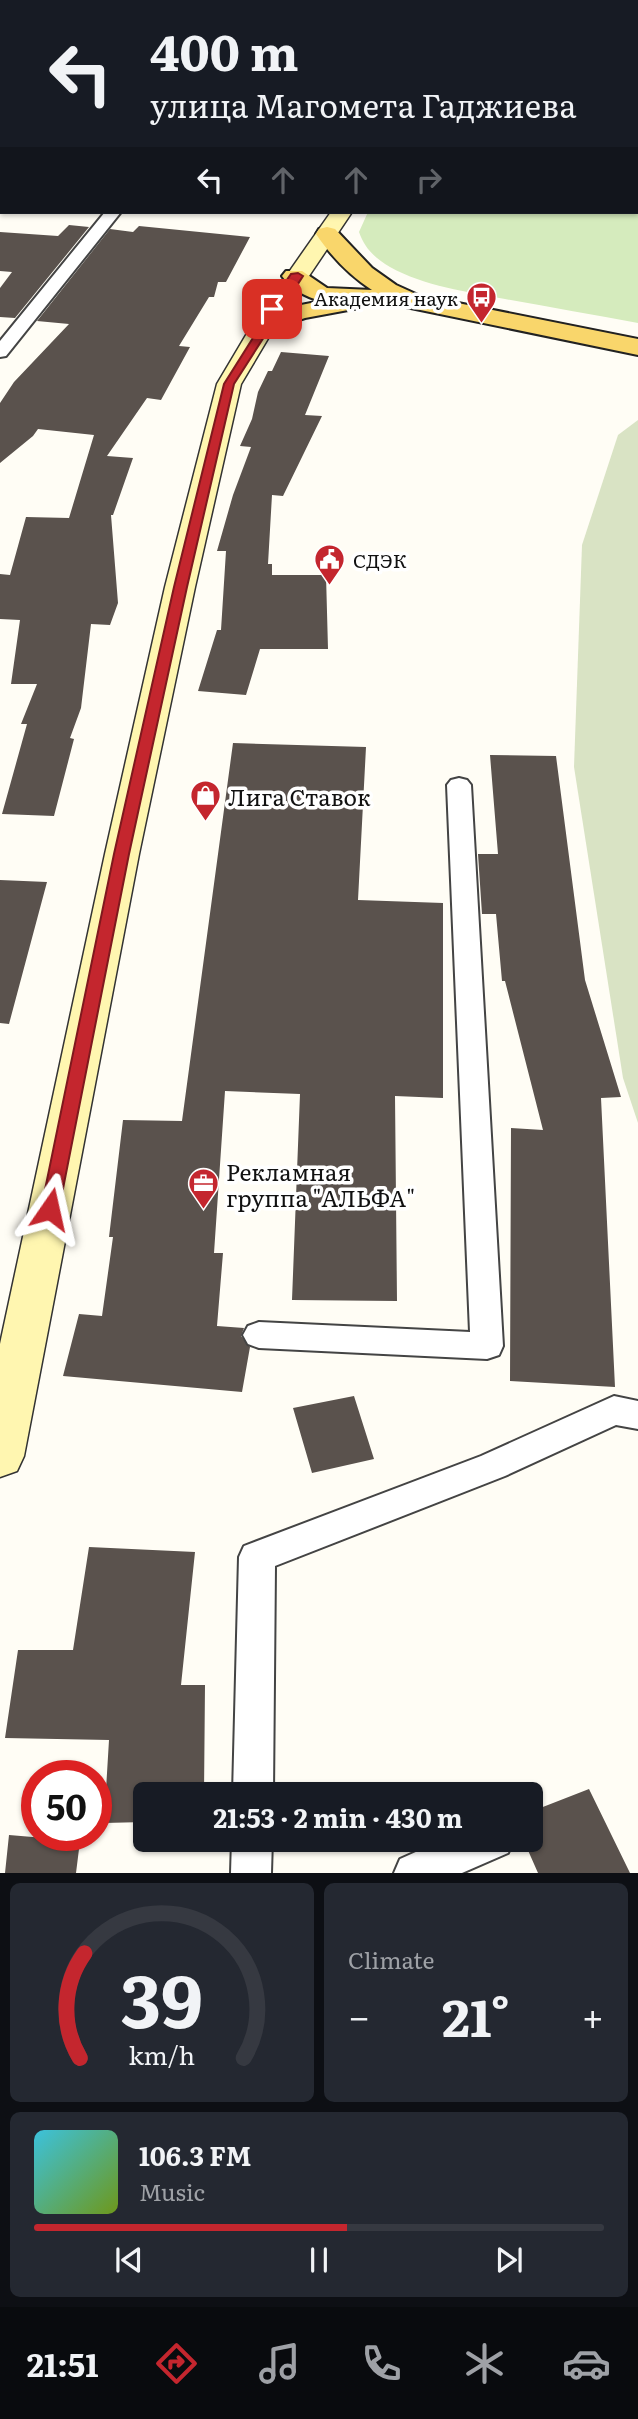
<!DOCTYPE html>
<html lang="en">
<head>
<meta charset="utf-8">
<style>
	body { margin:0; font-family:Literata,serif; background:#242831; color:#f1f3f6; height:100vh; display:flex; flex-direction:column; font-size:26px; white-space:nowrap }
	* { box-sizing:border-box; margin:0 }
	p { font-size:23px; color:#9ea1a6 }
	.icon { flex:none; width:38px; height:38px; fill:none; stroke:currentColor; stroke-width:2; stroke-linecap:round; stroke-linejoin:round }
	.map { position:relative; height:1873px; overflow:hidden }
	.side { display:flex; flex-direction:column; gap:10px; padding:10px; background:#0d0f14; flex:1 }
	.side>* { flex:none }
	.top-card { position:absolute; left:0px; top:0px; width:639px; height:214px; box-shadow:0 2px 5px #0004; background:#171b24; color:#f1f3f6; overflow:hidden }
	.speed { position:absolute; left:21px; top:1760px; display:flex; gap:14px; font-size:35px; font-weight:700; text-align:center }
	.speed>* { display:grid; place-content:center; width:91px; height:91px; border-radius:50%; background:#171b24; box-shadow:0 2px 5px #0004; line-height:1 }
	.speed .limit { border:10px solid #d22; background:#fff; color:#111 }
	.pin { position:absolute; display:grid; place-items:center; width:60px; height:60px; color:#fff; margin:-30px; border-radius:14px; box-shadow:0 4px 10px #0006 }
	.me { position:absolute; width:77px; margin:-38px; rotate:11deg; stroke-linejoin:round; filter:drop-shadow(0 0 5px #0008) }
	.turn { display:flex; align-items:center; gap:24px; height:147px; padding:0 35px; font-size:32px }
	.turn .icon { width:91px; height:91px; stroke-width:2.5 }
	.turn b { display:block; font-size:49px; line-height:60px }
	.lanes { display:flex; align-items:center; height:66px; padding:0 35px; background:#0003; justify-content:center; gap:35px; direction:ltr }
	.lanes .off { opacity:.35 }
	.big { font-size:52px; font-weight:700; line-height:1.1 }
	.side .tile { flex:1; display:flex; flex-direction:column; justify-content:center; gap:10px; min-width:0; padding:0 24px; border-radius:10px; background:#242831 }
	.side .dial { align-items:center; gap:0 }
	.dial svg { height:182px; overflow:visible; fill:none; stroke:#363941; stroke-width:7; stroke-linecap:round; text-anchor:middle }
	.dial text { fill:#f1f3f6; stroke:none }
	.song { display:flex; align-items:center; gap:21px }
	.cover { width:84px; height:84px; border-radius:10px; background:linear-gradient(135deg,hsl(190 70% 55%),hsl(80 70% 35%)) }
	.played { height:7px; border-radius:4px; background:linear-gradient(90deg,#c4262e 55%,#363941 55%) }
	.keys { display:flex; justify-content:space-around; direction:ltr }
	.heat { display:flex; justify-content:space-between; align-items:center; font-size:38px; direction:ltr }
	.side .tiles { flex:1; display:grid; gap:10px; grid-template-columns:1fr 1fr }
	.tile:last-child { grid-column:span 2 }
	.trip { position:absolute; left:133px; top:1782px; width:410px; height:70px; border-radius:10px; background:#171b24; box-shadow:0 2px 5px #0004; font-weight:700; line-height:70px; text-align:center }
	.menu { display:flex; height:112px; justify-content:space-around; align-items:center; background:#090b0e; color:#9ea1a6 }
	.menu .icon { width:49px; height:49px }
	.menu .active { color:#c4262e }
	.menu b { font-size:32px; color:#f1f3f6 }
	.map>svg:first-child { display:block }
</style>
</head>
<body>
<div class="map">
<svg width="638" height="1873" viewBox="0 0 638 1873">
	<rect width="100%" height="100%" fill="#fffdf5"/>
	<path fill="#d5ebbd" d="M494,0H638V323C594,315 549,307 505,299C468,292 424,286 390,267C375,258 365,249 359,232L368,212H637V2Z"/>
	<path fill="#d9e3c4" d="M638,420V1123L623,1078L574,767L582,545L618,435Z"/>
	<path fill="#5a524d" d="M69,225L89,227L15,318L0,317V288L12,272L0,271V232L58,236Z
		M139,226L250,237L226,282H218L214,297H209L179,346L190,347L161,400L147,398L107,456L133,458L113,515H111L118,603L110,625L91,624L81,708L70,738L74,739L54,816L2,814L27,724H21L37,684H11L20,620L0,619V574L10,575L26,517L69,518L94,435L38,429L33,436L0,463V403L14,382L69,324L37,321L110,229L133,232Z
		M281,352L329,356L305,415L322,416L283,496L272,495L268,564H272V575H326L328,649H260L246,695L198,691L217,630H221L226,551H217L233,495L251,447L240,446L252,419L258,392L268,371H272Z
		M233,743L366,747L358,900L443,903V1098L395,1096L397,1301L292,1300L300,1094L225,1091L214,1253H223L217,1326L244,1328L241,1336L250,1347L242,1392L63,1376L79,1314L102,1316L113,1237H109L123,1120L182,1121Z
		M490,755L556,756L585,980L621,1097L601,1098L615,1387L510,1381L511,1128L543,1130L505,981H502L496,914H482L478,854H498Z
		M0,880L47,882L9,1024L0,1023Z
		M354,1396L374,1459L312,1473L293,1408Z
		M89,1547L195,1552L181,1685H205L204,1794H145V1822L104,1823L109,1740L5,1738L18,1650H73Z
		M589,1789L630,1873H538L523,1839H530V1812Z
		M9,1835L80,1841L76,1873H5Z"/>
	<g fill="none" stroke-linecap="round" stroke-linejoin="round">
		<defs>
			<path id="street" d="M47,0H100L101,2H48Z
				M196,0H208L195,2Z
				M309,0H322L308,2Z
				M0,197H2L0,206Z
				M105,212H121L6,356L0,357V341Z
				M459,778L467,780L471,785L503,1346L499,1355L487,1359L259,1348L248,1344L243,1335L248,1326L259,1322L470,1332L447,785L451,780Z
				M614,1396L638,1401V1429L616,1425L505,1476L275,1566L273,1794H233L239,1557L244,1546L481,1456Z
				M232,1839H272L271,1873H231Z
				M445,1839H514L508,1853L462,1873H394L400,1859Z"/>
			<path id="secondary" d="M463,0H479L462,2Z
				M331,212H352L276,325L241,384L195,587L139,854L24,1456L17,1471L0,1477V1344L105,854L165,587L217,384L252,325Z"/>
			<path id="primary" d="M327,227L335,229L372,268L396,285L418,295L638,339V355L401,306L361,304L359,308L305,318L264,332L255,330L252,325L255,320L291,307L321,301C306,297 291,289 282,276L286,271H302L327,288L372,290C349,275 331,256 316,234L319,229Z"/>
		</defs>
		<use href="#street" stroke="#444" stroke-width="4"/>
		<use href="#secondary" stroke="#333" stroke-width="3"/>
		<use href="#primary" stroke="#222" stroke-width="4"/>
		<use href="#street" fill="#fff" fill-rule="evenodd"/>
		<use href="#secondary" fill="#fff6b0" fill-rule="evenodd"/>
		<use href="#primary" fill="#f9d66b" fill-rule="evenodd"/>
	</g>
	<path fill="#c4262e" stroke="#7f191e" stroke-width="2" d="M298,273L303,276L234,384L187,587L129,854L59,1209L57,1214H44L41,1209L114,854L174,587L224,384L270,311L267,309L291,274Z"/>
	<defs>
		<symbol id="bus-pin" viewBox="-11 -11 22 30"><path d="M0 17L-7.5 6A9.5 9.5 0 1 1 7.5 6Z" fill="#c4262e" stroke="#fff"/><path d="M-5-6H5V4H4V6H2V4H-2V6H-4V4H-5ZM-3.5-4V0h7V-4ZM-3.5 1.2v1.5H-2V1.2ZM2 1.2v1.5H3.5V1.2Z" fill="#fff"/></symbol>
		<symbol id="civic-pin" viewBox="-11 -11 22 30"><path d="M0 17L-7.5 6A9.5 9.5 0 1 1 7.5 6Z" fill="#c4262e" stroke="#fff"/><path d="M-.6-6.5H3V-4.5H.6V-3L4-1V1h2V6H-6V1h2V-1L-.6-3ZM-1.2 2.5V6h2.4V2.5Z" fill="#fff"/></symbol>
		<symbol id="shop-pin" viewBox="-11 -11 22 30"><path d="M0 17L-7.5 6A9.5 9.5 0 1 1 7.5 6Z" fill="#c4262e" stroke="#fff"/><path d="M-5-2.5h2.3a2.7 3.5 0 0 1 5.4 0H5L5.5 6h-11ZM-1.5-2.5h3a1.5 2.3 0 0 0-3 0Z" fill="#fff"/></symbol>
		<symbol id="office-pin" viewBox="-11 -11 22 30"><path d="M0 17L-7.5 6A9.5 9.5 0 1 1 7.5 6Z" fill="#c4262e" stroke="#fff"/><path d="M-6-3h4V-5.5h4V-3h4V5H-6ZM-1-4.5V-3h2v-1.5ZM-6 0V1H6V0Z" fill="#fff"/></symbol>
	</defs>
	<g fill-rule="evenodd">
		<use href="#bus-pin" x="464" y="280" width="35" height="47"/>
		<use href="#civic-pin" x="312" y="542" width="35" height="47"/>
		<use href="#shop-pin" x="188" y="778" width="35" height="47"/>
		<use href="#office-pin" x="186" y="1166" width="35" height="47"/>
	</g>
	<g text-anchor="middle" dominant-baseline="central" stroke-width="7" stroke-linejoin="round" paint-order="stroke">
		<g font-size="19" fill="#111" stroke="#fff" text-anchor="end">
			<text x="458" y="298">Академия наук</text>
			<text x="353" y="560" text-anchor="start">СДЭК</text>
		</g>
		<g font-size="23" fill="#111" stroke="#fff" text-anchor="start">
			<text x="228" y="796">Лига Ставок</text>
			<text x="226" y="1171">Рекламная<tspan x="226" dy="26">группа "АЛЬФА"</tspan></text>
		</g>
	</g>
</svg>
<div class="speed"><div class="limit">50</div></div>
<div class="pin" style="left:272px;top:309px;background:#d93025"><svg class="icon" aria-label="arrive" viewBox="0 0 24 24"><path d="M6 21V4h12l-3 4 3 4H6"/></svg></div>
<svg class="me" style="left:50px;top:1209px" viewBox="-20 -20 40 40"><path d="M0-17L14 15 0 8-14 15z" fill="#c4262e" stroke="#fff" stroke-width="4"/></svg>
<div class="trip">21:53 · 2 min · 430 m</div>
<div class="top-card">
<div class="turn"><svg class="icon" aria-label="left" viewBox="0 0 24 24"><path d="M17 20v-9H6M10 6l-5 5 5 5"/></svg><div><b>400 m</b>улица Магомета Гаджиева</div></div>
<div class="lanes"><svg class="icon" aria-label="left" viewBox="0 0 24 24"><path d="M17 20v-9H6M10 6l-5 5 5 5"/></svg><svg class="icon off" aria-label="ahead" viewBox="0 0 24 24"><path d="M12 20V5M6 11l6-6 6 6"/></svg><svg class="icon off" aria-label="ahead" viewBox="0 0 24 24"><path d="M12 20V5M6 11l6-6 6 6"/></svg><svg class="icon off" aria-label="right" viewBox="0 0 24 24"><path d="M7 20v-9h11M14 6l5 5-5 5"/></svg></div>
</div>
</div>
<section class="side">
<div class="tiles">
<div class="tile dial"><svg viewBox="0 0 100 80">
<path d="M14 69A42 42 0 1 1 86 69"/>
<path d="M14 69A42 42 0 0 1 16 23" stroke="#c4262e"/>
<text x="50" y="56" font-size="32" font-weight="700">39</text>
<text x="50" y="72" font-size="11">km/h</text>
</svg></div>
<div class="tile"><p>Climate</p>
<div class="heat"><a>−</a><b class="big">21°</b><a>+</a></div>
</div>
<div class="tile">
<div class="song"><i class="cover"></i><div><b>106.3 FM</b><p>Music</p></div></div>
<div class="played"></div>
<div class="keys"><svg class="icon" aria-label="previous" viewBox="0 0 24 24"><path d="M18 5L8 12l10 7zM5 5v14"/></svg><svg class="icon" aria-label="pause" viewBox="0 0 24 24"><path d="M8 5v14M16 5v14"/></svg><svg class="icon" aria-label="next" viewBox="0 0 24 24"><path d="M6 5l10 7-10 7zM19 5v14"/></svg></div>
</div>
</div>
</section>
<nav class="menu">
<b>21:51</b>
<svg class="icon active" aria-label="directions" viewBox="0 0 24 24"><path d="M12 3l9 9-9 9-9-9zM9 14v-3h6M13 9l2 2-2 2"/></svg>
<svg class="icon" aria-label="music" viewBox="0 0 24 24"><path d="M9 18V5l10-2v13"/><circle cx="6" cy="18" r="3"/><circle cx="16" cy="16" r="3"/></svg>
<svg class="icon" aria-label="phone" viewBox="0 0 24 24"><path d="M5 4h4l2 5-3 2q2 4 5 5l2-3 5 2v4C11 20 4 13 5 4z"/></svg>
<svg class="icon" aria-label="climate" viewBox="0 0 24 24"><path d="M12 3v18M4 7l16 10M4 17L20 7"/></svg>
<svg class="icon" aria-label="car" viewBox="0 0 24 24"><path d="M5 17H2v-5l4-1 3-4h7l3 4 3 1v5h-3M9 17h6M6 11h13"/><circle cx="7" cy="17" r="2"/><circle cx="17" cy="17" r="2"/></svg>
</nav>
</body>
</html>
